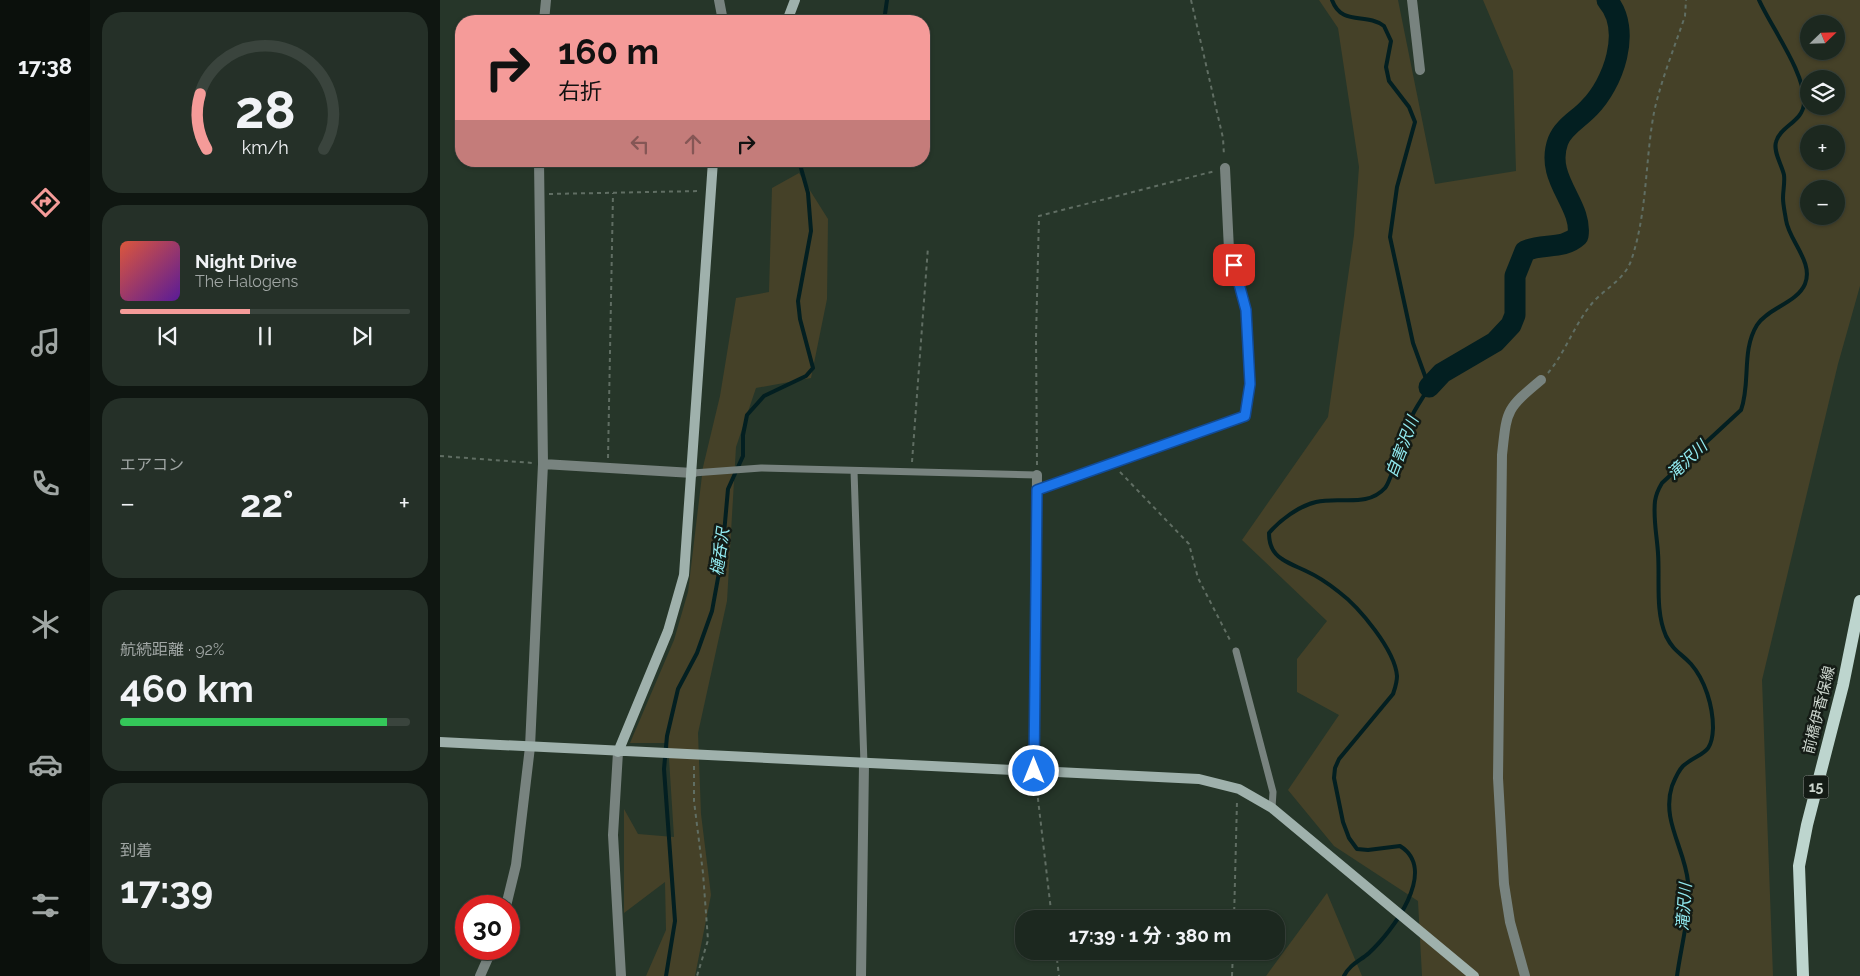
<!DOCTYPE html>
<html lang="ja">
<head>
<meta charset="utf-8">
<style>
	body { margin:0; font-family:Raleway,"Noto Sans JP",sans-serif; background:#253028; color:#f1f3f6; height:100vh; display:flex; flex-direction:column; font-size:19px; white-space:nowrap }
	* { box-sizing:border-box; margin:0 }
	p { font-size:16px; color:#a0a6a4 }
	.icon { flex:none; width:28px; height:28px; fill:none; stroke:currentColor; stroke-width:2; stroke-linecap:round; stroke-linejoin:round }
	.map { position:relative; flex:1; overflow:hidden }
	.sheet { display:flex; flex-direction:column; gap:12px; padding:12px; background:#0f1611; width:350px }
	.sheet>* { flex:none }
	.guide { position:absolute; left:15px; top:15px; width:475px; height:152px; border-radius:20px; box-shadow:0 1px 4px #0004,0 0 0 1px #3a443d; background:#f59b99; color:#111; overflow:hidden }
	.needle { width:32px; rotate:67deg }
	.tools { position:absolute; left:1360px; top:15px; display:grid; gap:10px }
	.tools a { display:grid; place-items:center; width:45px; height:45px; border-radius:50%; background:#1c281f; box-shadow:0 1px 4px #0004,0 0 0 1px #3a443d; font-size:25px }
	.speed { position:absolute; left:15px; top:895px; display:flex; gap:10px; font-size:25px; font-weight:700; text-align:center }
	.speed>* { display:grid; place-content:center; width:65px; height:65px; border-radius:50%; background:#1c281f; box-shadow:0 1px 4px #0004,0 0 0 1px #3a443d; line-height:1 }
	.speed .limit { border:8px solid #d22; background:#fff; color:#111 }
	.pin { position:absolute; display:grid; place-items:center; width:42px; height:42px; color:#fff; margin:-21px; border-radius:10px; box-shadow:0 2px 8px #0006 }
	.me { position:absolute; width:55px; margin:-28px; rotate:0deg; stroke-linejoin:round; filter:drop-shadow(0 0 4px #0008) }
	.turn { display:flex; align-items:center; gap:18px; height:105px; padding:0 20px; font-size:22px }
	.turn .icon { width:65px; height:65px; stroke-width:2.5 }
	.turn b { display:block; font-size:35px; line-height:42px }
	.lanes { display:flex; align-items:center; height:48px; padding:0 20px; background:#0003; justify-content:center; gap:25px; direction:ltr }
	.lanes .off { opacity:.35 }
	.big { font-size:38px; font-weight:700; line-height:1.1 }
	.sheet .widget { flex:1; display:flex; flex-direction:column; justify-content:center; gap:8px; min-width:0; padding:0 18px; border-radius:20px; background:#253028 }
	.sheet .dial { align-items:center; gap:0 }
	.dial svg { height:130px; overflow:visible; fill:none; stroke:#3a443d; stroke-width:7; stroke-linecap:round; text-anchor:middle }
	.dial text { fill:#f1f3f6; stroke:none }
	.song { display:flex; align-items:center; gap:15px }
	.cover { width:60px; height:60px; border-radius:8px; background:linear-gradient(135deg,hsl(10 70% 55%),hsl(270 70% 35%)) }
	.played { height:5px; border-radius:2px; background:linear-gradient(90deg,#f59b99 45%,#3a443d 45%) }
	.keys { display:flex; justify-content:space-around; direction:ltr }
	.heat { display:flex; justify-content:space-between; align-items:center; font-size:28px; direction:ltr }
	.charge { height:8px; border-radius:4px; background:linear-gradient(90deg,#34c759 92%,#3a443d 0) }
	.trip { position:absolute; left:575px; top:910px; width:270px; height:50px; border-radius:20px; background:#1c281f; box-shadow:0 1px 4px #0004,0 0 0 1px #3a443d; font-weight:700; line-height:50px; text-align:center }
	main { display:flex; flex:1; min-height:0 }
	.tab-bar { display:flex; flex-direction:column; width:90px; justify-content:space-around; align-items:center; background:#0b100c; color:#a0a6a4 }
	.tab-bar .icon { width:35px; height:35px }
	.tab-bar .on { color:#f59b99 }
	.tab-bar b { font-size:22px; color:#f1f3f6 }
	.map>svg:first-child { display:block }
</style>
</head>
<body>
<main>
<nav class="tab-bar">
<b>17:38</b>
<svg class="icon on" aria-label="directions" viewBox="0 0 24 24"><path d="M12 3l9 9-9 9-9-9zM9 14v-3h6M13 9l2 2-2 2"/></svg>
<svg class="icon" aria-label="music" viewBox="0 0 24 24"><path d="M9 18V5l10-2v13"/><circle cx="6" cy="18" r="3"/><circle cx="16" cy="16" r="3"/></svg>
<svg class="icon" aria-label="phone" viewBox="0 0 24 24"><path d="M5 4h4l2 5-3 2q2 4 5 5l2-3 5 2v4C11 20 4 13 5 4z"/></svg>
<svg class="icon" aria-label="climate" viewBox="0 0 24 24"><path d="M12 3v18M4 7l16 10M4 17L20 7"/></svg>
<svg class="icon" aria-label="car" viewBox="0 0 24 24"><path d="M5 17H2v-5l4-1 3-4h7l3 4 3 1v5h-3M9 17h6M6 11h13"/><circle cx="7" cy="17" r="2"/><circle cx="17" cy="17" r="2"/></svg>
<svg class="icon" aria-label="filters" viewBox="0 0 24 24"><path d="M4 7h16M4 17h16"/><circle cx="9" cy="7" r="2"/><circle cx="15" cy="17" r="2"/></svg>
</nav>
<section class="sheet">
<div class="widget dial"><svg viewBox="0 0 100 80">
<path d="M14 69A42 42 0 1 1 86 69"/>
<path d="M14 69A42 42 0 0 1 10 35" stroke="#f59b99"/>
<text x="50" y="56" font-size="32" font-weight="700">28</text>
<text x="50" y="72" font-size="11">km/h</text>
</svg></div>
<div class="widget">
<div class="song"><i class="cover"></i><div><b>Night Drive</b><p>The Halogens</p></div></div>
<div class="played"></div>
<div class="keys"><svg class="icon" aria-label="previous" viewBox="0 0 24 24"><path d="M18 5L8 12l10 7zM5 5v14"/></svg><svg class="icon" aria-label="pause" viewBox="0 0 24 24"><path d="M8 5v14M16 5v14"/></svg><svg class="icon" aria-label="next" viewBox="0 0 24 24"><path d="M6 5l10 7-10 7zM19 5v14"/></svg></div>
</div>
<div class="widget"><p>エアコン</p>
<div class="heat"><a>−</a><b class="big">22°</b><a>+</a></div>
</div>
<div class="widget"><p>航続距離 · 92%</p><b class="big">460 km</b><div class="charge"></div></div>
<div class="widget"><p>到着</p><b class="big">17:39</b></div>
</section>
<div class="map">
<svg width="1420" height="976" viewBox="0 0 1420 976">
	<rect width="100%" height="100%" fill="#263629"/>
	<path fill="#454128" fill-rule="evenodd" d="M879,0H958L995,184L1076,171L1073,71L1043,0H1420V286L1398,364L1322,680L1333,976H982L978,901L894,846L848,790L899,715L857,692V659L887,621L802,540L888,417L914,235L919,167L898,28ZM1369,24H1396V51H1369ZM1369,79H1396V106H1369ZM1369,134H1396V161H1369ZM1369,189H1396V216H1369Z
		M359,173L388,219L387,299L371,378L316,388L296,447L287,601L258,733L261,814L271,895L255,976H206L226,930L225,882L184,913V809L198,834L234,837L228,743H190L234,640L248,592L263,467L280,396L296,298L329,292L332,188Z
		M887,893L922,976H826Z"/>
	<g fill="none" stroke-linecap="round" stroke-linejoin="round">
		<path stroke="#031f21" stroke-width="4" d="M892,0C902,27 926,12 944,26L951,41L946,67L949,81L969,107L975,122L957,187L950,237L973,343L989,387C983,398 975,408 970,420C963,434 952,481 945,488C927,508 900,496 876,502C859,506 840,520 829,533C829,544 832,553 842,559C849,564 858,567 866,571C877,576 889,584 899,592C919,607 955,650 957,676C957,683 955,688 953,694L899,759L895,768L894,778L903,822L909,838L917,849L928,850L960,846C999,870 952,932 929,953C920,961 910,964 904,976
			M444,21L447,0
			M226,976L235,921L224,769L227,736L238,689L257,653L272,611L282,556L288,489L303,456V435L307,415L324,396L366,376L373,368L360,319L358,301L371,231L368,193L359,161
			M1237,976C1241,946 1251,912 1248,882C1245,849 1221,820 1232,786C1234,781 1239,770 1243,766C1260,751 1272,757 1273,728C1273,706 1265,680 1251,664C1241,653 1234,652 1226,636C1215,611 1220,580 1218,553C1217,536 1213,519 1215,501C1216,494 1219,488 1222,483L1301,410C1311,383 1301,351 1317,325C1328,308 1357,303 1365,284C1374,262 1349,241 1346,220C1345,213 1343,205 1343,198C1343,190 1345,183 1344,175C1342,165 1333,152 1336,142C1340,126 1363,122 1364,103C1366,74 1331,27 1319,0"/>
		<path stroke="#031f21" stroke-width="21" d="M989,387L1002,373L1055,342L1071,325L1075,315V276L1085,251C1102,243 1123,250 1138,236C1143,204 1104,179 1118,141C1123,127 1139,119 1149,108C1173,84 1193,30 1167,0"/>
		<path stroke="#606e63" stroke-width="2" stroke-dasharray="4 4" stroke-linecap="butt" d="M751,0L783,138L784,156
			M109,194L260,191
			M1108,373C1127,350 1135,322 1155,300C1168,287 1184,279 1191,261C1207,214 1205,166 1213,118C1218,88 1235,46 1245,16L1246,0
			M0,456L93,463
			M168,458L173,193
			M472,462L488,247
			M597,465L596,338L599,216L775,171
			M680,472L749,544L758,578L791,642
			M254,766V801L263,873L268,940L257,976
			M596,782L612,919
			M794,919L797,801
			M616,951L619,976
			M792,976L793,951"/>
		<path stroke="#78837f" stroke-width="7" d="M414,471L424,764
			M253,473L321,468L597,475
			M796,651L833,792L832,808"/>
		<path stroke="#78837f" stroke-width="10" d="M279,0L283,21
			M972,0L980,70
			M104,21L106,0
			M103,464L253,473
			M597,490L805,416L810,384L806,310L789,250L785,168
			M178,752L173,835L181,976
			M594,771L597,475
			M66,906L76,865L90,747L103,464L99,161
			M40,976L52,949
			M421,976L424,764
			M1085,976L1070,922L1064,884L1058,778L1062,455C1067,410 1065,410 1101,380"/>
		<path stroke="#9fb1ac" stroke-width="10" d="M347,21L355,0
			M0,742L759,779L799,789L832,808L1034,976
			M178,752L228,631L244,575L273,161"/>
		<path stroke="#bdd5ce" stroke-width="12" d="M1363,976L1359,866L1367,825L1403,685L1420,601"/>
	</g>
	<g fill="none" stroke-linecap="round" stroke-linejoin="round">
		<defs>
			<path id="route" d="M594,771L597,490L805,416L810,384L806,310L794,265"/>
		</defs>
		<use href="#route" stroke="#114b97" stroke-width="12"/>
		<use href="#route" stroke="#1a73e8" stroke-width="9"/>
	</g>
	<g text-anchor="middle" dominant-baseline="central" stroke-width="5" stroke-linejoin="round" paint-order="stroke">
		<rect fill="#141b15" stroke="#959d96" stroke-width="1" x="1363.5" y="775.5" width="25" height="23" rx="4"/>
		<g font-size="14" font-weight="bold" fill="#ccd5cd">
			<text x="1376" y="787">15</text>
		</g>
		<g font-size="15" fill="#ccd5cd" stroke="#141b15">
			<text transform="translate(1379 710) rotate(-76)">前橋伊香保線</text>
		</g>
		<g font-size="16" font-style="italic" fill="#92ebf1" stroke="#141b15">
			<text transform="translate(962 447) rotate(-69)">自害沢川</text>
			<text transform="translate(1247 460) rotate(-43)">滝沢川</text>
			<text transform="translate(280 552) rotate(-82)">樋呑沢</text>
			<text transform="translate(1244 907) rotate(-86)">滝沢川</text>
		</g>
	</g>
</svg>
<div class="tools">
<a><svg class="needle" viewBox="-14 -14 28 28"><path d="M0-13l5 13h-10z" fill="#e53935"/><path d="M0 13l5-13h-10z" fill="#a0a6a4"/></svg></a>
<a><svg class="icon" aria-label="layers" viewBox="0 0 24 24"><path d="M12 4l9 5-9 5-9-5zM3 14l9 5 9-5"/></svg></a>
<a>+</a>
<a>−</a>
</div>
<div class="speed"><div class="limit">30</div></div>
<div class="pin" style="left:794px;top:265px;background:#d93025"><svg class="icon" aria-label="arrive" viewBox="0 0 24 24"><path d="M6 21V4h12l-3 4 3 4H6"/></svg></div>
<svg class="me" style="left:594px;top:771px" viewBox="-20 -20 40 40"><circle r="17" fill="#1a73e8" stroke="#fff" stroke-width="3"/><path d="M0-11L8 9 0 5-8 9z" fill="#fff"/></svg>
<div class="trip">17:39 · 1 分 · 380 m</div>
<div class="guide">
<div class="turn"><svg class="icon" aria-label="right" viewBox="0 0 24 24"><path d="M7 20v-9h11M14 6l5 5-5 5"/></svg><div><b>160 m</b>右折</div></div>
<div class="lanes"><svg class="icon off" aria-label="left" viewBox="0 0 24 24"><path d="M17 20v-9H6M10 6l-5 5 5 5"/></svg><svg class="icon off" aria-label="ahead" viewBox="0 0 24 24"><path d="M12 20V5M6 11l6-6 6 6"/></svg><svg class="icon" aria-label="right" viewBox="0 0 24 24"><path d="M7 20v-9h11M14 6l5 5-5 5"/></svg></div>
</div>
</div>
</main>
</body>
</html>
